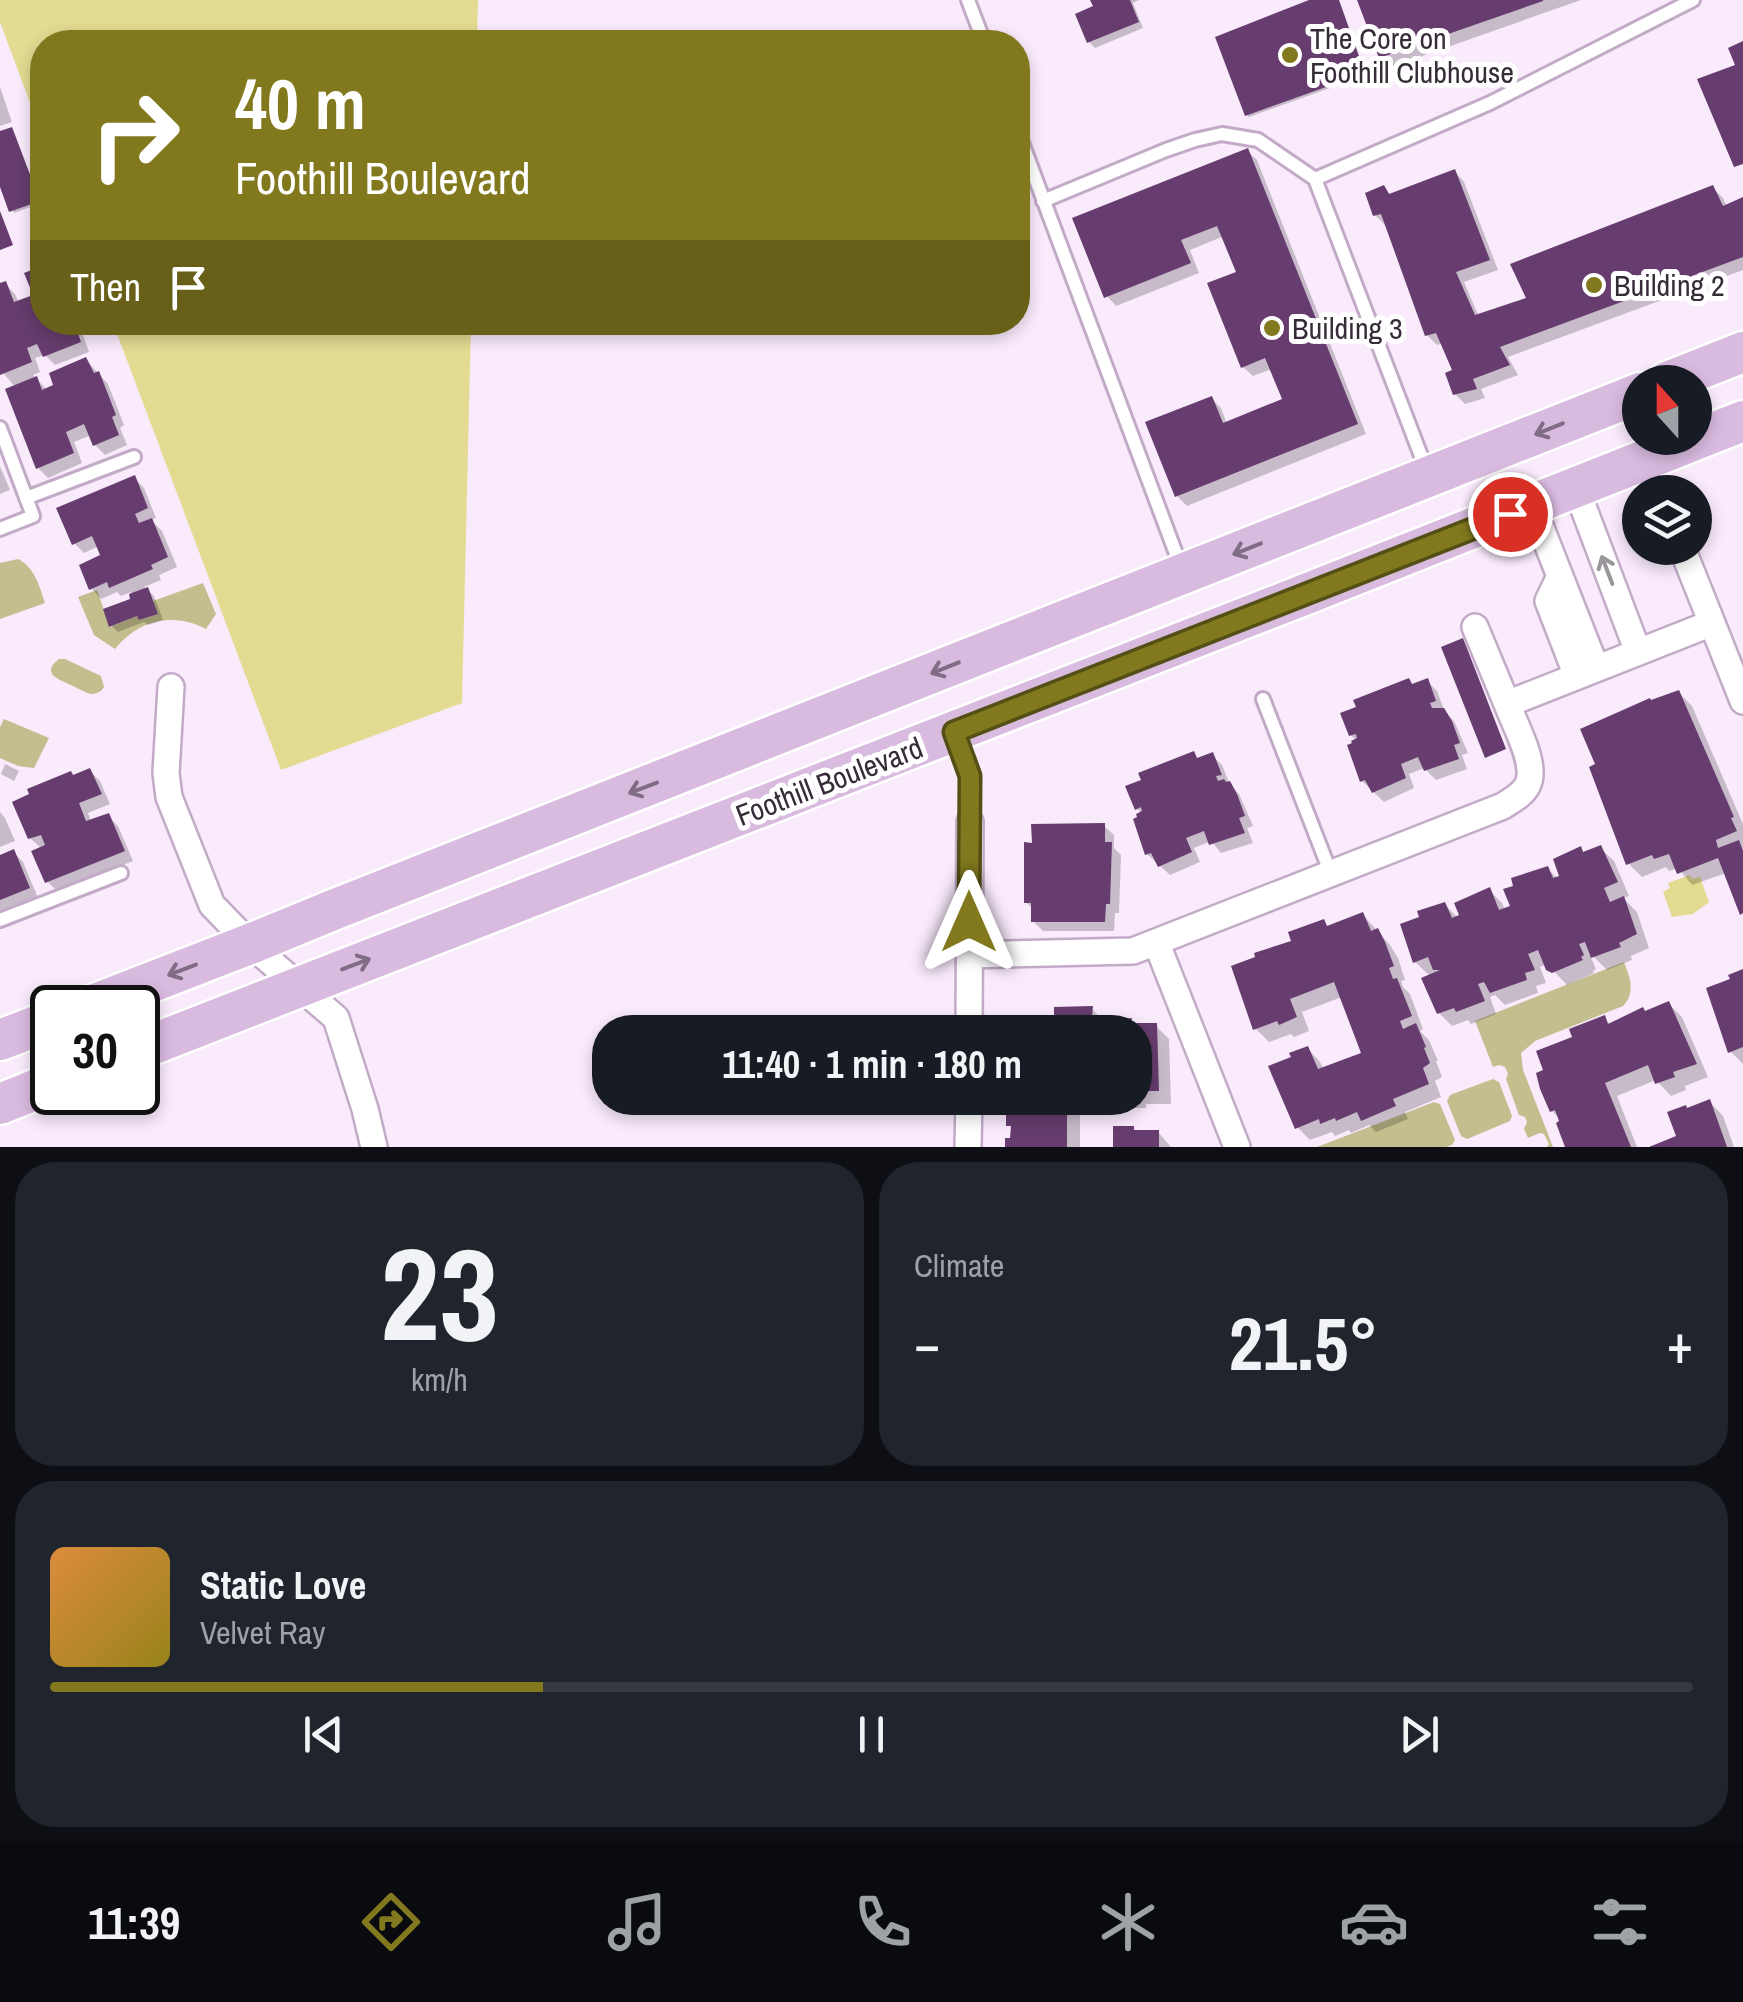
<!DOCTYPE html>
<html lang="en">
<head>
<meta charset="utf-8">
<style>
	body { margin:0; font-family:"Archivo Narrow",sans-serif; background:#20242c; color:#f1f3f6; height:100vh; display:flex; flex-direction:column; font-size:38px; white-space:nowrap }
	* { box-sizing:border-box; margin:0 }
	p { font-size:32px; color:#9ea1a6 }
	.icon { flex:none; width:55px; height:55px; fill:none; stroke:currentColor; stroke-width:2; stroke-linecap:round; stroke-linejoin:round }
	.map { position:relative; height:1147px; overflow:hidden }
	.panel { display:flex; flex-direction:column; gap:15px; padding:15px; background:#0d0f14; flex:1 }
	.panel>* { flex:none }
	.hud { position:absolute; left:30px; top:30px; width:1000px; height:305px; border-radius:40px; box-shadow:0 5px 15px #0003; background:#82791e; color:#fff; overflow:hidden }
	.needle { width:65px; rotate:339deg }
	.fabs { position:absolute; left:1622px; top:365px; display:grid; gap:20px }
	.fabs a { display:grid; place-items:center; width:90px; height:90px; border-radius:50%; background:#171b24; box-shadow:0 5px 15px #0003; font-size:50px }
	.speed { position:absolute; left:30px; top:985px; display:flex; gap:20px; font-size:50px; font-weight:700; text-align:center }
	.speed>* { display:grid; place-content:center; width:130px; height:130px; border-radius:50%; background:#171b24; box-shadow:0 5px 15px #0003; line-height:1 }
	.speed .limit { border:5px solid #111; border-radius:15px; background:#fff; color:#111 }
	.pin { position:absolute; display:grid; place-items:center; width:85px; height:85px; color:#fff; margin:-42px; border:5px solid #fff; border-radius:50%; box-shadow:0 2px 10px #0007 }
	.me { position:absolute; width:110px; margin:-55px; rotate:0deg; stroke-linejoin:round; filter:drop-shadow(0 0 8px #0008) }
	.turn { display:flex; align-items:center; gap:35px; height:210px; padding:0 40px; font-size:45px }
	.turn .icon { width:130px; height:130px; stroke-width:2.5 }
	.turn b { display:block; font-size:70px; line-height:85px }
	.then { display:flex; align-items:center; height:95px; padding:0 40px; background:#0003; gap:20px; font-size:38px }
	.big { font-size:75px; font-weight:700; line-height:1.1 }
	.panel .widget { flex:1; display:flex; flex-direction:column; justify-content:center; gap:15px; min-width:0; padding:0 35px; border-radius:40px; background:#20242c }
	.panel .dial { align-items:center; gap:0 }
	.dial b { font-size:130px; line-height:1 }
	.song { display:flex; align-items:center; gap:30px }
	.cover { width:120px; height:120px; border-radius:15px; background:linear-gradient(135deg,hsl(30 70% 55%),hsl(50 70% 35%)) }
	.played { height:10px; border-radius:5px; background:linear-gradient(90deg,#82791e 30%,#363941 30%) }
	.keys { display:flex; justify-content:space-around; direction:ltr }
	.heat { display:flex; justify-content:space-between; align-items:center; font-size:55px; direction:ltr }
	.panel .tiles { flex:1; display:grid; gap:15px; grid-template-columns:1fr 1fr }
	.widget:last-child { grid-column:span 2 }
	.trip { position:absolute; left:592px; top:1015px; width:560px; height:100px; border-radius:40px; background:#171b24; box-shadow:0 5px 15px #0003; font-weight:700; line-height:100px; text-align:center }
	.menu { display:flex; height:160px; justify-content:space-around; align-items:center; background:#090b0e; color:#9ea1a6 }
	.menu .icon { width:70px; height:70px }
	.menu .selected { color:#82791e }
	.menu b { font-size:45px; color:#f1f3f6 }
	.map>svg:first-child { display:block }
</style>
</head>
<body>
<div class="map">
<svg width="1743" height="1147" viewBox="0 0 1743 1147">
	<rect width="100%" height="100%" fill="#f9eafc"/>
	<path fill="#c3be8d" d="M18,559C35,568 39,585 45,603L0,619V563Z
		M203,583L216,614L206,629C173,611 137,621 115,649L94,635L78,597L97,590L110,627L137,616L140,620L158,614L153,601Z
		M59,659H65L101,676L104,687L101,691C98,692 95,694 92,694C88,694 79,689 75,687C61,680 39,675 59,659Z
		M4,719L49,738L34,768L18,766L0,758V727Z
		M1624,962C1630,978 1636,992 1623,1006L1535,1041L1521,1053L1523,1070L1553,1147H1547L1549,1144L1544,1134L1540,1133L1528,1138L1524,1129L1527,1122L1525,1117L1519,1115L1506,1079L1508,1074L1505,1067L1499,1065L1493,1067L1475,1021Z
		M1493,1079L1499,1082L1512,1116L1510,1121L1467,1139L1461,1136L1447,1101L1450,1095Z
		M1434,1102L1440,1104L1455,1140L1452,1145L1446,1147H1317Z"/>
	<path fill="#e3db92" d="M0,0H478L477,42H42V135L0,22Z
		M113,323H471L462,703L281,770Z
		M1690,875L1692,879L1700,877L1709,902L1693,914L1672,917L1663,892L1670,888L1668,883Z"/>
	<path fill="#0003" d="M1093,0H1139L1133,3L1143,28L1095,48L1089,42L1096,8Z
		M1316,0H1338L1366,75L1249,117L1247,115Z
		M1360,0H1581L1391,67L1381,57Z
		M0,87L12,122L0,126Z
		M12,129L41,203L14,213L0,180V134Z
		M1247,151L1257,160L1366,434L1187,506L1177,496L1211,398L1221,408L1227,424L1285,401L1272,369L1253,376L1243,367L1239,273L1224,236L1190,250L1199,273L1116,306L1107,296Z
		M1455,172L1464,182L1498,270L1464,282L1479,317L1529,299L1713,188L1723,198L1727,207L1743,200V270L1508,357L1518,375L1481,389L1485,398L1465,404L1455,394L1456,371L1443,343L1437,345L1427,335L1385,225L1375,215L1384,188L1392,196Z
		M42,269V322H84L88,333L83,335L89,352L55,365L45,355L35,358L40,372L33,375L47,390L86,360L108,384L124,425L120,428L127,445L105,455L95,445L91,435L74,442L82,463L48,478L38,468L15,387L0,369V286L5,284L15,294L19,303L36,297L27,274Z
		M0,466L10,490L0,494Z
		M134,478L144,488L156,518L151,520L162,531L177,567L159,575L161,580L144,587L154,596L163,620L148,625L144,622L118,632L111,625L134,601L131,592L121,596L117,592L101,599L92,589L104,557L99,546L84,553L74,543Z
		M1427,681L1437,691L1445,712L1454,721L1468,753L1462,755L1467,769L1436,780L1424,768L1409,774L1414,788L1384,802L1362,781L1357,741L1351,735L1414,686Z
		M1679,693L1692,706L1743,824V914L1726,873L1692,885L1678,868L1669,871L1666,867L1642,877L1628,863Z
		M1194,754L1199,760L1212,755L1222,765L1230,785L1239,794L1253,826L1247,828L1253,843L1221,853L1211,841L1194,848L1200,862L1170,875L1147,854L1142,814L1137,808Z
		M5,764L19,771L14,781L1,774Z
		M90,771L100,781L110,804L88,813L91,822L108,816L118,826L133,861L57,891L47,881L42,849L30,838L74,778Z
		M0,812L5,818L15,841L0,847Z
		M1104,826L1114,835V848L1121,855L1119,913H1115L1114,931H1043L1033,921V909L1026,902Z
		M1600,848L1614,861L1629,896L1623,898L1637,912L1649,948L1631,956L1632,960L1607,970L1588,951L1596,969L1593,971L1594,973L1567,985L1547,964L1540,967L1546,983L1536,986L1538,993L1505,1005L1495,995L1490,997L1496,1014L1471,1024L1468,1020L1452,1026L1439,1013L1430,976L1415,962L1445,905L1465,925L1489,890L1502,903L1505,910L1513,908L1548,869L1558,879L1581,849L1585,854Z
		M13,852L23,862L38,898L0,913V858Z
		M1363,915L1390,945L1398,958L1405,980L1401,981L1403,987L1410,994L1423,1029L1420,1031L1429,1040L1438,1061H1436L1442,1077L1435,1081L1441,1097L1405,1112L1408,1119L1376,1132L1369,1125L1351,1133L1349,1130L1335,1136L1332,1132L1310,1140L1297,1127L1295,1058L1307,1048L1320,1062L1324,1070L1364,1055L1342,997L1302,1012L1309,1031L1294,1037L1291,1034L1269,1042L1256,1029L1234,968L1295,943L1323,922L1329,928Z
		M1743,973V1064L1730,1051Z
		M1669,1004L1682,1017L1708,1077L1685,1086L1686,1090L1671,1096L1656,1080L1617,1096L1637,1147H1568L1563,1122L1552,1111L1575,1038L1604,1018L1611,1025Z
		M1092,1009L1101,1018L1131,1021L1136,1026H1156L1169,1039L1171,1104H1146V1108H1130L1120,1098H1135V1032H1018V1018H1057Z
		M1009,1098H1080V1147H1007L1013,1141V1129L1009,1125Z
		M1710,1102L1723,1116L1734,1147H1656L1679,1137L1688,1111Z
		M1133,1128L1137,1132H1158L1171,1147H1116Z"/>
	<path fill="#663d6e" d="M1090,0H1130L1139,22L1087,43L1075,14L1093,6Z
		M1309,0H1339L1365,73L1245,116L1215,37Z
		M1357,0H1543V1L1379,58Z
		M1743,41V164L1734,167L1697,79L1735,65L1728,48Z
		M12,127L40,201L9,212L0,187V131Z
		M1248,148L1358,424L1175,497L1145,422L1212,396L1223,423L1282,399L1265,358L1241,368L1207,283L1236,272L1217,226L1181,240L1191,263L1104,298L1072,218Z
		M1455,169L1490,260L1456,272L1475,315L1526,298L1510,264L1713,185L1723,206L1743,197V257L1500,347L1510,365L1473,379L1477,389L1453,395L1445,373L1452,370L1436,333L1425,336L1381,214L1373,216L1365,193L1384,185L1389,194Z
		M0,211L13,245L0,250Z
		M42,266V322H74L81,342L43,357L37,344L27,348L32,362L0,375V283L6,281L14,302L33,295L24,273Z
		M86,357L94,373L99,371L116,415L112,417L119,435L93,446L84,424L66,432L74,453L36,469L5,389L37,376L42,390L53,385L49,373Z
		M135,475L148,508L135,514L139,523L152,518L168,557L151,565L153,569L109,588L107,582L89,590L79,565L100,555L92,536L72,545L56,508Z
		M148,587L158,614L139,620L137,616L109,627L103,609L130,599L129,594Z
		M1463,638L1506,749L1485,758L1441,647Z
		M1409,678L1412,684L1428,678L1436,701L1430,703L1432,708H1444L1452,721L1460,743L1454,745L1459,759L1424,771L1418,757L1401,764L1406,778L1372,793L1365,780L1360,782L1347,745L1352,743L1351,741L1357,738L1356,734L1349,736L1340,713L1356,707L1353,700Z
		M1679,690L1734,817L1731,818L1737,831L1716,840L1718,848L1739,840L1743,851V913L1740,915L1718,858L1677,874L1669,854L1654,859L1652,855L1626,865L1589,767L1595,764L1580,729L1650,698L1651,700Z
		M1194,751L1197,758L1213,752L1222,775L1216,776L1218,781L1224,779L1226,782L1230,781L1237,794L1245,816L1239,818L1245,833L1209,845L1204,831L1186,838L1192,852L1158,867L1151,853L1145,855L1133,819L1137,817L1136,814L1142,811L1141,807L1135,810L1125,786L1141,780L1138,773Z
		M90,768L102,794L79,803L86,821L109,813L125,851L45,883L31,851L45,845L41,835L28,839L12,802L29,794L27,789L71,771L73,775Z
		M1105,823V842H1112L1110,904H1106L1105,922H1031V903H1024V842L1032,843L1031,824Z
		M1601,845L1618,882L1604,888L1610,902L1624,896L1637,934L1619,943L1621,947L1591,958L1585,942L1579,944L1584,955L1581,957L1583,960L1552,973L1546,970L1538,950L1528,954L1535,970L1525,973L1527,980L1490,993L1484,982L1478,984L1485,1001L1456,1012L1454,1008L1437,1014L1421,978L1440,970H1433L1428,957L1413,963L1400,924L1419,917L1417,911L1445,902L1452,918L1459,915L1454,903L1490,887L1499,910L1510,906L1503,889L1513,886L1511,878L1548,866L1553,878L1559,876L1553,859L1581,846L1583,852Z
		M14,849L30,888L0,900V855Z
		M1363,912L1371,931L1378,928L1385,942L1394,966L1389,968L1393,979L1397,978L1412,1016L1400,1021L1403,1029L1416,1023L1426,1047L1424,1048L1430,1063L1423,1068L1429,1084L1393,1099L1396,1106L1361,1121L1357,1112L1336,1121L1335,1118L1320,1124L1319,1119L1295,1129L1268,1066L1291,1057L1289,1053L1308,1046L1318,1069L1361,1053L1334,982L1290,999L1297,1017L1279,1025L1277,1021L1253,1030L1231,966L1255,957L1254,953L1291,941L1288,932L1324,919L1327,926Z
		M1743,969V1047L1728,1053L1706,988L1730,979L1728,975Z
		M1669,1001L1697,1064L1673,1072L1675,1077L1655,1084L1648,1065L1605,1083L1631,1147H1565L1556,1123L1559,1121L1555,1110L1550,1112L1540,1089L1536,1073L1543,1070L1536,1051L1572,1037L1569,1029L1605,1015L1608,1024L1643,1007L1645,1011Z
		M1093,1006L1092,1016H1116V1019L1132,1018L1131,1023H1157L1159,1091H1135V1032H1015V1016H1054V1007Z
		M1006,1098H1067V1147H1005V1138H1010L1011,1126H1006Z
		M1710,1099L1727,1147H1649L1676,1136L1667,1112L1686,1105L1687,1108Z
		M1113,1126H1134V1130H1159V1147H1113Z"/>
	<g fill="none" stroke-linecap="round" stroke-linejoin="round">
		<defs>
			<path id="lane" d="M968,0L984,42
				M1018,132L1181,567
				M1315,179L1490,103L1693,0
				M1043,201L1166,150L1195,140L1222,134L1258,140L1315,179L1428,474
				M0,428L33,516L0,529
				M26,498L134,457
				M1263,699L1331,874
				M956,737L970,776V822
				M0,920L121,873"/>
			<path id="street" d="M1576,488L1638,652
				M1532,505L1596,668
				M1682,548L1712,623
				M1560,576L1548,601L1577,676
				M1475,627L1507,704
				M171,687L166,773L169,797L212,905L250,944L336,1018L365,1109L374,1147
				M1157,944L1237,1147
				M969,955L1133,951L1503,806C1512,800 1523,795 1528,784C1537,764 1515,725 1507,704L1712,623L1743,701
				M969,1032L970,822
				M968,1147L969,1098"/>
			<path id="primary" d="M1667,382L1743,352
				M85,1008L250,944L333,910L1640,393
				M0,1040L52,1020
				M138,1050L1301,596L1743,421
				M0,1104L52,1083"/>
		</defs>
		<use href="#lane" stroke="#c3abc8" stroke-width="18"/>
		<use href="#street" stroke="#c3abc8" stroke-width="30"/>
		<use href="#primary" stroke="#fff" stroke-width="45"/>
		<use href="#lane" stroke="#fff" stroke-width="12"/>
		<use href="#street" stroke="#fff" stroke-width="25"/>
		<use href="#primary" stroke="#dabbe0" stroke-width="40"/>
	</g>
	<defs><path id="oneway-shaft" d="M-6 0H5M1.5-3L5.5 0L1.5 3" fill="none" stroke-width="1.6" stroke-linecap="round" stroke-linejoin="round" transform="scale(2.5)"/></defs>
	<g stroke="#806c84">
		<use href="#oneway-shaft" transform="translate(1549 429) rotate(158)"/>
		<use href="#oneway-shaft" transform="translate(1247 549) rotate(158)"/>
		<use href="#oneway-shaft" transform="translate(945 668) rotate(158)"/>
		<use href="#oneway-shaft" transform="translate(643 788) rotate(159)"/>
		<use href="#oneway-shaft" transform="translate(356 964) rotate(-21)"/>
		<use href="#oneway-shaft" transform="translate(182 970) rotate(159)"/>
	</g>
	<use stroke="#9a969c" href="#oneway-shaft" transform="translate(1607 570) rotate(-111)"/>
	<g fill="none" stroke-linecap="round" stroke-linejoin="round">
		<defs>
			<path id="route" d="M969,922L970,776L954,732L1510,514"/>
		</defs>
		<use href="#route" stroke="#544f14" stroke-width="25"/>
		<use href="#route" stroke="#82791e" stroke-width="18"/>
	</g>
	<g fill="#82791e" stroke="#fff" stroke-width="4">
		<circle cx="1290" cy="55" r="10"/>
		<circle cx="1594" cy="285" r="10"/>
		<circle cx="1272" cy="328" r="10"/>
	</g>
	<g text-anchor="middle" dominant-baseline="central" stroke-width="10" stroke-linejoin="round" paint-order="stroke">
		<g font-size="30" fill="#362c38" stroke="#fff" text-anchor="start">
			<text x="1310" y="38">The Core on<tspan x="1310" dy="34">Foothill Clubhouse</tspan></text>
			<text x="1614" y="285">Building 2</text>
			<text x="1292" y="328">Building 3</text>
		</g>
		<g font-size="30" fill="#362c38" stroke="#fff">
			<text transform="translate(829 781) rotate(-21)">Foothill Boulevard</text>
		</g>
	</g>
</svg>
<div class="fabs">
<a><svg class="needle" viewBox="-14 -14 28 28"><path d="M0-13l5 13h-10z" fill="#e53935"/><path d="M0 13l5-13h-10z" fill="#9ea1a6"/></svg></a>
<a><svg class="icon" aria-label="layers" viewBox="0 0 24 24"><path d="M12 4l9 5-9 5-9-5zM3 14l9 5 9-5"/></svg></a>
</div>
<div class="speed"><div class="limit">30</div></div>
<div class="pin" style="left:1510px;top:514px;background:#d93025"><svg class="icon" aria-label="arrive" viewBox="0 0 24 24"><path d="M6 21V4h12l-3 4 3 4H6"/></svg></div>
<svg class="me" style="left:969px;top:922px" viewBox="-20 -20 40 40"><path d="M0-17L14 15 0 8-14 15z" fill="#82791e" stroke="#fff" stroke-width="4"/></svg>
<div class="trip">11:40 · 1 min · 180 m</div>
<div class="hud">
<div class="turn"><svg class="icon" aria-label="right" viewBox="0 0 24 24"><path d="M7 20v-9h11M14 6l5 5-5 5"/></svg><div><b>40 m</b>Foothill Boulevard</div></div>
<div class="then">Then<svg class="icon" aria-label="arrive" viewBox="0 0 24 24"><path d="M6 21V4h12l-3 4 3 4H6"/></svg></div>
</div>
</div>
<section class="panel">
<div class="tiles">
<div class="widget dial"><b>23</b><p>km/h</p></div>
<div class="widget"><p>Climate</p>
<div class="heat"><a>−</a><b class="big">21.5°</b><a>+</a></div>
</div>
<div class="widget">
<div class="song"><i class="cover"></i><div><b>Static Love</b><p>Velvet Ray</p></div></div>
<div class="played"></div>
<div class="keys"><svg class="icon" aria-label="previous" viewBox="0 0 24 24"><path d="M18 5L8 12l10 7zM5 5v14"/></svg><svg class="icon" aria-label="pause" viewBox="0 0 24 24"><path d="M8 5v14M16 5v14"/></svg><svg class="icon" aria-label="next" viewBox="0 0 24 24"><path d="M6 5l10 7-10 7zM19 5v14"/></svg></div>
</div>
</div>
</section>
<nav class="menu">
<b>11:39</b>
<svg class="icon selected" aria-label="directions" viewBox="0 0 24 24"><path d="M12 3l9 9-9 9-9-9zM9 14v-3h6M13 9l2 2-2 2"/></svg>
<svg class="icon" aria-label="music" viewBox="0 0 24 24"><path d="M9 18V5l10-2v13"/><circle cx="6" cy="18" r="3"/><circle cx="16" cy="16" r="3"/></svg>
<svg class="icon" aria-label="phone" viewBox="0 0 24 24"><path d="M5 4h4l2 5-3 2q2 4 5 5l2-3 5 2v4C11 20 4 13 5 4z"/></svg>
<svg class="icon" aria-label="climate" viewBox="0 0 24 24"><path d="M12 3v18M4 7l16 10M4 17L20 7"/></svg>
<svg class="icon" aria-label="car" viewBox="0 0 24 24"><path d="M5 17H2v-5l4-1 3-4h7l3 4 3 1v5h-3M9 17h6M6 11h13"/><circle cx="7" cy="17" r="2"/><circle cx="17" cy="17" r="2"/></svg>
<svg class="icon" aria-label="filters" viewBox="0 0 24 24"><path d="M4 7h16M4 17h16"/><circle cx="9" cy="7" r="2"/><circle cx="15" cy="17" r="2"/></svg>
</nav>
</body>
</html>
